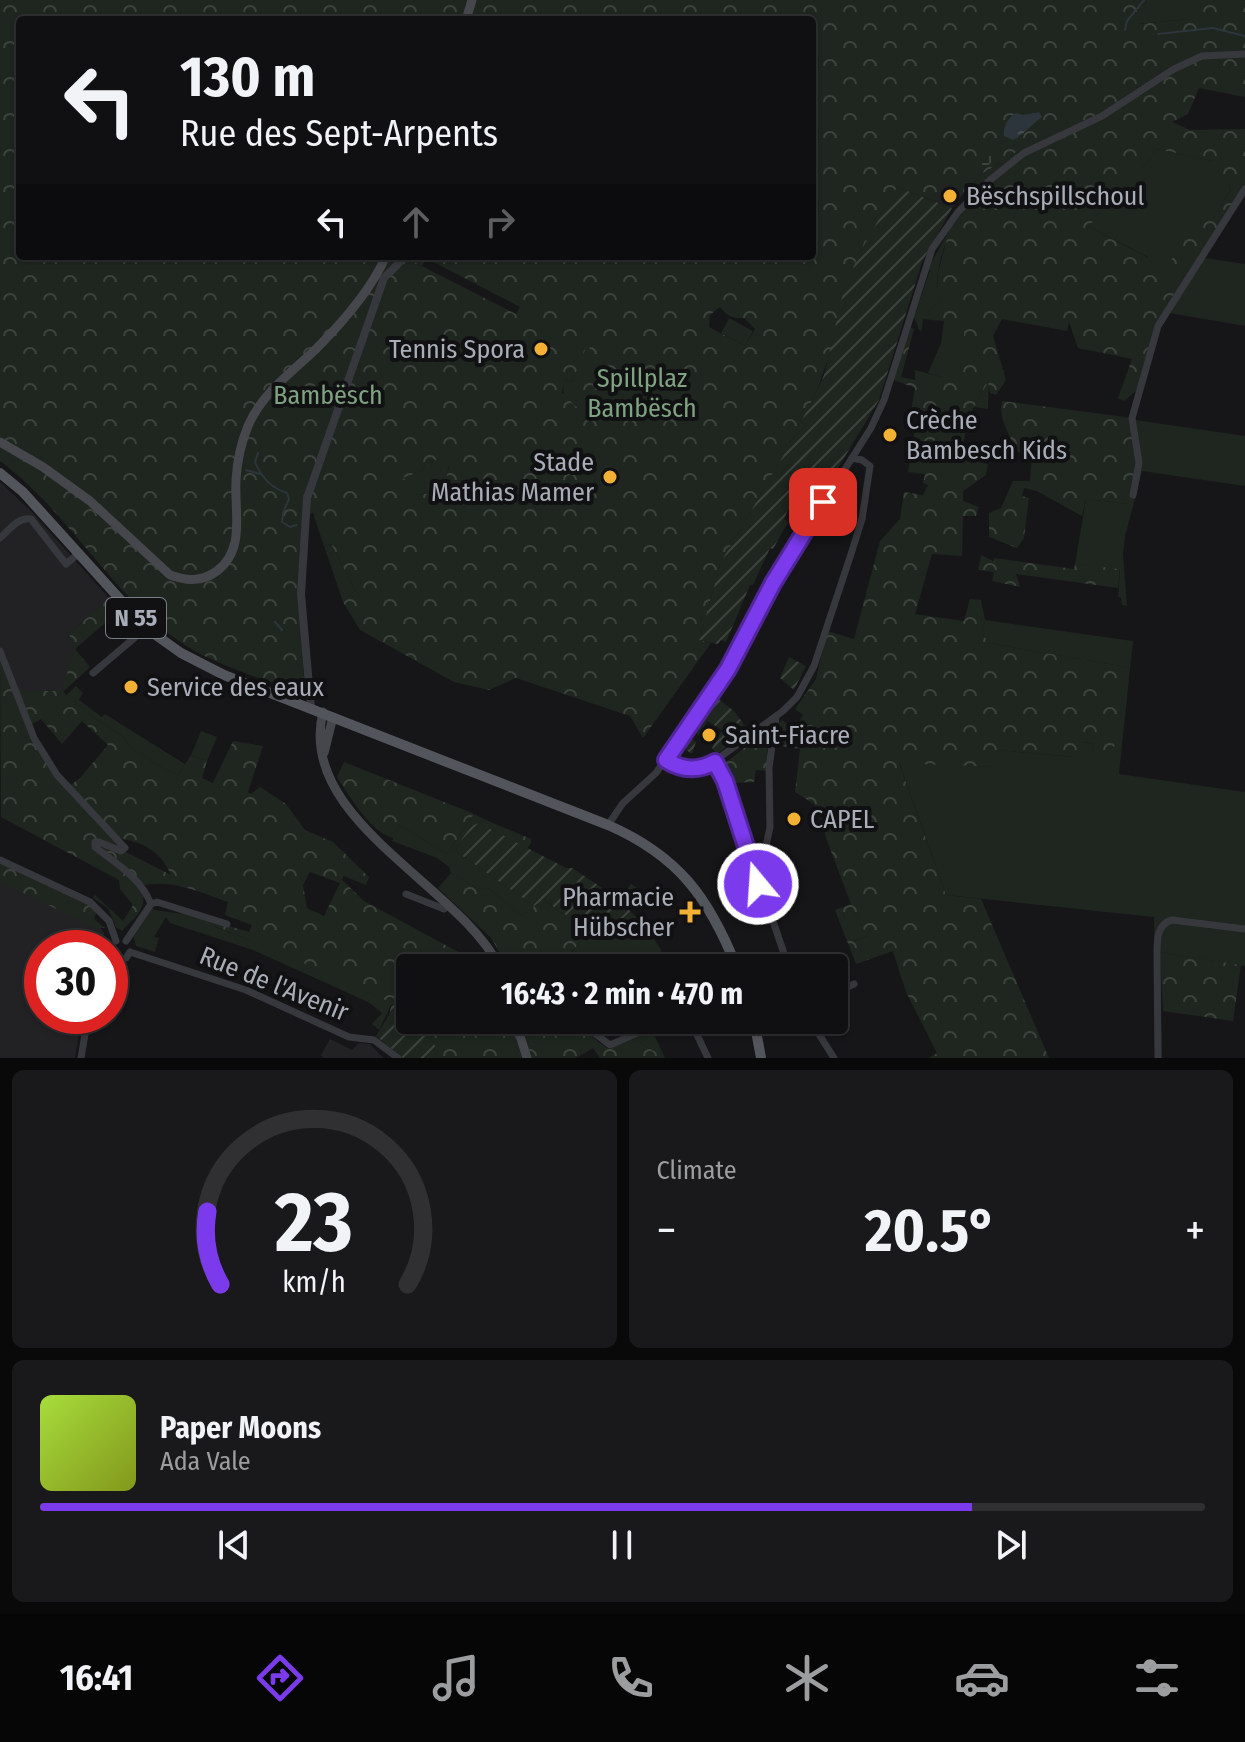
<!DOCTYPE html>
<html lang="en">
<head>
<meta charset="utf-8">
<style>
	body { margin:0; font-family:"Fira Sans Condensed",sans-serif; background:#19191b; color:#f1f3f6; height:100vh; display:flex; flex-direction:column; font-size:30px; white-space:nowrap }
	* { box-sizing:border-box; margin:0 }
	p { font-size:26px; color:#9c9d9f }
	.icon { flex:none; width:44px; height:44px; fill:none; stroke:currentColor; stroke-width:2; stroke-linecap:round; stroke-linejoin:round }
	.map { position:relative; height:1058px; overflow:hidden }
	.sheet { display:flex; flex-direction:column; gap:12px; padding:12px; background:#09090a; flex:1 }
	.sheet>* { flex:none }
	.top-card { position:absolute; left:16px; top:16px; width:800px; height:244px; border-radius:8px; box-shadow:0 2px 6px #0004,0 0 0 2px #303032; background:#101012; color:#f1f3f6; overflow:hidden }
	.speed { position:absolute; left:24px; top:930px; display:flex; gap:16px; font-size:40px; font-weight:700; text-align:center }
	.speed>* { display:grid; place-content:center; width:104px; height:104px; border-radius:50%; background:#101012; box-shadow:0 2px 6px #0004,0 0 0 2px #303032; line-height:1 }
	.speed .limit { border:12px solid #d22; background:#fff; color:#111 }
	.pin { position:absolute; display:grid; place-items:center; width:68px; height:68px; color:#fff; margin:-34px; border-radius:16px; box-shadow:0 4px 12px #0006 }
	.me { position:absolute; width:88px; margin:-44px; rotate:342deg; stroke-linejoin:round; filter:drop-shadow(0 0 6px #0008) }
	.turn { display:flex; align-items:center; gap:28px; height:168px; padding:0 32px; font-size:36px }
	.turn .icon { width:104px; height:104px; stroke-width:2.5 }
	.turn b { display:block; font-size:56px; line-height:68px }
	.lanes { display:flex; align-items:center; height:76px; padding:0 32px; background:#0003; justify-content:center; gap:40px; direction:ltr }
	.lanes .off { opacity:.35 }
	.big { font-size:60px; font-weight:700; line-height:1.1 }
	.sheet .tile { flex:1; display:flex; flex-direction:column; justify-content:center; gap:12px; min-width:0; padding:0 28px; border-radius:12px; background:#19191b }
	.sheet .dial { align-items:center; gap:0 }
	.dial svg { height:208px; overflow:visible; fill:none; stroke:#303032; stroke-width:7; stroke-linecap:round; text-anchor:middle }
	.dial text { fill:#f1f3f6; stroke:none }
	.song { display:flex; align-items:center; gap:24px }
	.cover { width:96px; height:96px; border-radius:12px; background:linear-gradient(135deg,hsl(80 70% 55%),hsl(70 70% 35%)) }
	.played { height:8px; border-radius:4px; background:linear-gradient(90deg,#7c3aed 80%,#303032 80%) }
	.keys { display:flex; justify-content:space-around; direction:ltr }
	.heat { display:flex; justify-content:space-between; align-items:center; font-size:44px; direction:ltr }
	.sheet .tiles { flex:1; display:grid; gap:12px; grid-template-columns:1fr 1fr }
	.tile:last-child { grid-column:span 2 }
	.trip { position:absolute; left:396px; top:954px; width:452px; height:80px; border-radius:8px; background:#101012; box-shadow:0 2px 6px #0004,0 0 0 2px #303032; font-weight:700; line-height:80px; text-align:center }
	.tab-bar { display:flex; height:128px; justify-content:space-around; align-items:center; background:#060607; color:#9c9d9f }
	.tab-bar .icon { width:56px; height:56px }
	.tab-bar .selected { color:#7c3aed }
	.tab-bar b { font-size:36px; color:#f1f3f6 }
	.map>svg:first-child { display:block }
</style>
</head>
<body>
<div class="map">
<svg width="1245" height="1058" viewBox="0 0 1245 1058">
	<defs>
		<pattern id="forest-crowns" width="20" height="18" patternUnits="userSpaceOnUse" patternTransform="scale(2)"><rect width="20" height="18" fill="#1e261f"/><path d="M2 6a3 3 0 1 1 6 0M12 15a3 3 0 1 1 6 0" fill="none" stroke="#3c433d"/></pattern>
		<pattern id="wetland-marsh" width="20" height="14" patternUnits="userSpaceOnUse" patternTransform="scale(2)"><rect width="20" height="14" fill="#1e261f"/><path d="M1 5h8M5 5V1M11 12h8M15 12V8" fill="none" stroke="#3c433d"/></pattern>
		<pattern id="garden-furrows" width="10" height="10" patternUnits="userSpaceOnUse" patternTransform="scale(2)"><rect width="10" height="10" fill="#1e261f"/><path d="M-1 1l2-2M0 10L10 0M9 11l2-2" fill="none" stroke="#3c433d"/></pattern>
		<pattern id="water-ripples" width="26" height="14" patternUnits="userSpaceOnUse" patternTransform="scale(2)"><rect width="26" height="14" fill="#2c353c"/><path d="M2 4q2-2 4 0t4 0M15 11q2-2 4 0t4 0" fill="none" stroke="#485056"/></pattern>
	</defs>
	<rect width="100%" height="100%" fill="#161618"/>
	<path fill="#222225" d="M944,182L964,193L952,208L935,201Z
		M0,482L29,509L109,598L69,634L74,649L63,692L17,691L0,660Z
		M0,879L98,924L104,933V948H42V1016H82L75,1058H0Z
		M330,1039L352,1050L359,1043L370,1044L383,1058H323L321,1055Z"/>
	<path fill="#1e261f" d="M1147,0H1222L1223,4L1189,19L1139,24Z
		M1157,149L1213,161L1231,189L1219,209L1166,268L1245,185V194L1205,258L1245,264V326L1169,313L1160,327L1136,407L1135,420L1245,436V486L1142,471L1125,537L1123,554L1127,606L1122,605L1121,598L1118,597L1120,570L1075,564L1086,499L1129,504V418L1148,346L1163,311L1144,267L1148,257L1089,227L1111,194L1146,164Z
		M1016,152L1024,153L976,199L964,193L983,173L1000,163L1002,164Z
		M949,231C944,251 930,282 942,301L928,311L932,320L923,319L922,331L919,330L914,317L930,270L928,268Z
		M376,256H422L426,259L422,266L408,260L392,273L379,294L365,290Z
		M949,316L965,328L964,371L941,377L928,373L941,343L944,321Z
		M729,318L753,331L745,346L721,333Z
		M590,334L594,336L582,400L576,408C565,399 561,393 564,379L572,382Z
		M989,380L988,409L974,407Z
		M964,424L966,430L963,446L974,460L927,452L941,432L961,431Z
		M440,459L449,465L444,488L447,498L441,499L433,493L414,495L402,478L422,471L425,463Z
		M331,544L355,590L343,602L324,546Z
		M985,620L1133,641L1119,774L1245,792V966L1160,952L1162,1058H1155L1154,917L946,895L899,762L994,767L998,750L1074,757L1083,742L1094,744L1093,756L1125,667L989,643L982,633Z
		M76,686L83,693L79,700L102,717L105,714L185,764L178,775L164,769L130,747L122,736L87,713L66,695Z
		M201,731L217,737L207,761L191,755Z
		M474,814L486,820L471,826L454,850L534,906L522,916L488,888L478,889L451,873L449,867L437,858L392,841L400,825L447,854Z
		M631,884L645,893L629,908L619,899Z
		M852,907L867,936L853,941L843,913Z
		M152,908L154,910L191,915L215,922V927L292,956L392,1003L379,1030L372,1024L382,1013L368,1002L253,950L170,923L166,917L154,937L159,938L155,952L136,946L133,935Z
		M631,912L645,926L662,951L634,968H576L571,954L592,925L597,933L620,921Z
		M652,1030L665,1058H659V1054L633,1039Z"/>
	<path fill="url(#forest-crowns)" fill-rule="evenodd" d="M0,0H1147L1140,24L1189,19L1193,3L1222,4V0H1245V97L1199,88L1188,114L1172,122L1190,130L1245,129V185L1188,273L1181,276L1166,268L1205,206L1219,209L1231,189L1229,185L1215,180L1213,161L1157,149L1146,164L1111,195L1089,227L1149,258L1144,267L1177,289L1156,325L1136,391L1124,401L1118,398L1132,359L1078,348L1069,322L1067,331L1002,319L993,336L1006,380L996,395L990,393L988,382L961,431L941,432L927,451L988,464L986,475L963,491V501L979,507L976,516H963L962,556L932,554L915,614L964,621L970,599L981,600L985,620L982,633L989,643L1126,667L1113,756H1093L1094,744L1084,742L1074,757L998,750L995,767L899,763L946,895L981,899L1049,1058H929L937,1053L906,992L893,951L856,964L835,910L851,904L826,838L821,816L814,804L795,792L800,749L774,745L779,723L782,720L794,729L803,715L795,709L816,679L827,631L854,639L880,541L900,519L904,492L923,495L928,485L923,483L925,474L908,472L917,418L910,415L915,388L894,380L910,327L914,329L901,377L915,380V370L941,377L947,369L964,370V328L949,317L944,321L932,320L928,311L942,301L937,293L938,273L949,231L961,214L1022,153L1016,152L1002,164L1000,163L983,173L964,193L944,183L935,201L897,187L830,353L816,393L782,458L721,562L699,640L711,643L643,738L630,716L516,678L489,690L454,682L360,630L343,602L355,590L331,544L324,546L313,513L305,515L301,594L304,694L299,687L293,685L292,690L279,682H269C239,670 205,660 179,641C109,592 68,511 0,461ZM20,20H812V256H422L520,307L516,314L408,259L392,273L379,294L365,289L376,256H20ZM1039,112L1019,137L1006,125L1010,120ZM720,307C727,316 733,319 744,318L755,329L745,346L709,327L710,315ZM591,335L594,336L573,394L581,400L576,407L562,392L564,379L572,382ZM440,459L443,467L449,466L444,488L446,498L441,499L433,493L414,495L412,486L403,478L422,471L425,463ZM852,907L867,936L854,941L843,914Z
		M1002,401L1132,418L1139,463L1129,504L1086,499L1082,516L1037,491L1024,488L1022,496L1029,498L1024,538L1017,548L989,537V513L1001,508L1013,481H1030L1032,456L1018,452C1010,437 998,419 1002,401Z
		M981,555L993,561L994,558L1074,569L1075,564L1120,569L1118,588L1016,574L1020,587L992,581L994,572L978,570Z
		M109,598L120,610L75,649L90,667L63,692L87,713L122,736L130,747L164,769L178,775L191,755L207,761L202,778L213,783L233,741L263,746L248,792L251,794L260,787L286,804L305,830L333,842L369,877L366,885L344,876L342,880L364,901L464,955L454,968H410V1020C398,1017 394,1003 381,998C326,972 271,948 214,926L215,922L249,932L252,925L225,915L228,902C203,893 169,878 142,886C147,910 138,914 122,931L116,927L108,908L93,898L95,895L123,921L133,905L120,889L119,880L1,817L0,660L17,691H62L74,649L69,634ZM41,719L62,744L82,721L108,745L80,778L68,787L29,726ZM117,838C143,842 160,850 171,875L124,851ZM310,872L340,883L324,916L307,908L303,885Z
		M769,729L772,732L767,752V771L756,770L754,782L732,783L725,763Z
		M344,762L474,814L447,854L400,825L394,838C372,834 349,796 337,777Z
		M486,820L531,839V843L527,849L479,823Z
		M0,863L87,904L97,911L94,919L105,928H96L0,882Z
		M451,873L478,889L488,888L522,916L543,899L561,913L592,925C563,967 559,968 509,968L491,938L438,888Z
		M1160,952L1241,965L1233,1021L1163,1011Z
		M412,1020H496L500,1032L513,1028L522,1058H434L435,1046L426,1024Z
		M521,1020H583L597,1041L609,1049L633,1039L659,1054V1058H600L593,1048L576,1058H531Z"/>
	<path fill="url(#wetland-marsh)" d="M991,143L995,149H1000L1001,153L983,170H977L968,163Z"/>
	<path fill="url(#garden-furrows)" d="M897,187L952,208L922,262L879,400L829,483L812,474L801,491L811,497L809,501L800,496L791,510H788L784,519L788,522L773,549L770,548L753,585H750L726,642L721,640L718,644L699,640L721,562L782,458L816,393L824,375L843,293L858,256Z
		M789,657L806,666L794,690L780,678Z
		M716,697L734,711L748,730L717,754L712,748L722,730L707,721L699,736L696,733L692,739L696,742L692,754L686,750V741Z
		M479,823L566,868H572L619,899L631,912L620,921L597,933L592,925L561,913L544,899L534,906L454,850L471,826Z
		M392,1003L403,1018L426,1024L435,1046L434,1058H403L376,1036L389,1015Z"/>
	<path fill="url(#water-ripples)" d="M1039,112L1042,117C1033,123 1021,137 1013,140L1004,136C1003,127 1008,118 1016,113L1023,115Z"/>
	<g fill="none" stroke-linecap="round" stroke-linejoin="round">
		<path stroke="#2c353c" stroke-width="2" d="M1125,30L1127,21L1144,0
			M1158,34L1213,28L1245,36
			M258,453L255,462C261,477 271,488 287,493L289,499L283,513L282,522L290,527L297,525
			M246,470L260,474
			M275,622L282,630"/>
		<path stroke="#37383d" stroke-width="7" d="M1133,495L1139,463L1132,418L1158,326L1245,189
			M0,538C9,530 18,517 31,519L66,564L78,554
			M0,651L34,738L57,775L125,848L121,851L99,842H95V847C117,864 141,878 151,904L126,941
			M93,673L146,628
			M666,760L685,769H698L708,766L783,711L797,697L814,666L851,554L862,519L870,466L862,460L852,458
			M715,762L725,781L789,968
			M608,825L623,803L656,773L728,669L773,583L871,428L884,400L932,249L958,212L990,180L1024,153L1102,116L1174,69L1202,56L1245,54
			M0,860L90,902L109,921L116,941
			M758,884L770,827L769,768L776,717
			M406,894L444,909L449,906
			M151,904L157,902L227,924
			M110,952L119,960L126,958L130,952
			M130,952L246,990L349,1037L374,1040L398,1058
			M663,965L664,968
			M834,993L854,984
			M690,1020L708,1058
			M810,1020L834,1058
			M697,1033L732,1020
			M597,1035L610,1045L667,1020
			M81,1058L88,1016
			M1158,1058L1157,953C1157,940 1157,924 1172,920L1245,929"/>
		<path stroke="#37383d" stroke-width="8" d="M311,708L301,594L307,498L384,278L406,256"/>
		<path stroke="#45474d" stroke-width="9" d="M466,20L472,0
			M0,442L43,467L90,501L170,575C187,581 202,582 217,571C246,549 234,511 236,480C237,461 241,443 248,426C262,393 291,373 316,349C342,323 371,290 386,256
			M323,712C296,820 460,885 500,968
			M324,753L333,717
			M515,1020L527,1058"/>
		<path stroke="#53555c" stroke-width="10" d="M0,473L23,492L146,628L181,653L224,675L608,825C679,856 709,898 737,968
			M754,1020L761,1058"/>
	</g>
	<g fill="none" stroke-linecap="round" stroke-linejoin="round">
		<defs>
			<path id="route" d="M758,884L725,781L715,762C698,771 683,771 666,760L728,669L773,583L823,502"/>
		</defs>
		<use href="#route" stroke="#51269a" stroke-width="20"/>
		<use href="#route" stroke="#7c3aed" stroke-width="14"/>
	</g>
	<g fill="#f2b134" stroke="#111113" stroke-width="3">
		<circle cx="950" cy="196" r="8"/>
		<circle cx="541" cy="349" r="8"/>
		<circle cx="890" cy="435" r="8"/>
		<circle cx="610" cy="477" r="8"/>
		<circle cx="131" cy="687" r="8"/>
		<circle cx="709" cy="735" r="8"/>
		<circle cx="794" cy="819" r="8"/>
		<path d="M686 900h8v8h8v8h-8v8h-8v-8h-8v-8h8z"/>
	</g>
	<g text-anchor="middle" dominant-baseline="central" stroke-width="8" stroke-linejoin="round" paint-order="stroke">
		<rect fill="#111113" stroke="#7b7e86" stroke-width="2" x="106" y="598" width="60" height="40" rx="6"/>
		<g font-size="24" font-weight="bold" fill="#a8adb8">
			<text x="136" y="618">N 55</text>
		</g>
		<g font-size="26" fill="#a8adb8" stroke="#111113" text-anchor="start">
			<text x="966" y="196">Bëschspillschoul</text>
			<text x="525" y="349" text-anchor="end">Tennis Spora</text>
			<text x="906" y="420">Crèche<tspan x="906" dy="30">Bambesch Kids</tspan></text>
			<text x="594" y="462" text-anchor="end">Stade<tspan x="594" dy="30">Mathias Mamer</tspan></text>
			<text x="147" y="687">Service des eaux</text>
			<text x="725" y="735">Saint-Fiacre</text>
			<text x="810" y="819">CAPEL</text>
			<text x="674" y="897" text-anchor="end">Pharmacie<tspan x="674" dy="30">Hübscher</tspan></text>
		</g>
		<g font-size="26" fill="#7fa381" stroke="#111113">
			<text x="642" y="378">Spillplaz<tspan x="642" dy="30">Bambësch</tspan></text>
			<text x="328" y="395">Bambësch</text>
		</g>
		<g font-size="26" fill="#a8adb8" stroke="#111113">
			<text transform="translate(274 984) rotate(22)">Rue de l'Avenir</text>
		</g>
	</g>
</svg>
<div class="speed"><div class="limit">30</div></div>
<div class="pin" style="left:823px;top:502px;background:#d93025"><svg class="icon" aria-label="arrive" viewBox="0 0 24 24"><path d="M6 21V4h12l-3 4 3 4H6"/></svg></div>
<svg class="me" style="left:758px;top:884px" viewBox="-20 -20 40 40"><circle r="17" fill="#7c3aed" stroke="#fff" stroke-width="3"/><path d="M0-11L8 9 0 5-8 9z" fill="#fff"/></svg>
<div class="trip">16:43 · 2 min · 470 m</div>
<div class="top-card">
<div class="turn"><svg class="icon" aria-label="left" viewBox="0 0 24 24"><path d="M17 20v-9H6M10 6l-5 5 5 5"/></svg><div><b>130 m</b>Rue des Sept-Arpents</div></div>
<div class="lanes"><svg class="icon" aria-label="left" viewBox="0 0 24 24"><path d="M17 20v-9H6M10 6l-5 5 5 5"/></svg><svg class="icon off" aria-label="ahead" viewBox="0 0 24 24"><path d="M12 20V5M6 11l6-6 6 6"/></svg><svg class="icon off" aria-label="right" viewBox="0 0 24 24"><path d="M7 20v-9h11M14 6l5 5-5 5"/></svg></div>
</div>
</div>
<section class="sheet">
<div class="tiles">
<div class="tile dial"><svg viewBox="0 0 100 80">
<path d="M14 69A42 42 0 1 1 86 69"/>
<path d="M14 69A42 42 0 0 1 9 41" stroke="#7c3aed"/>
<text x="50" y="56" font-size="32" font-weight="700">23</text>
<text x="50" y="72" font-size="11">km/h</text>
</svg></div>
<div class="tile"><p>Climate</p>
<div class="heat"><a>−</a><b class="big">20.5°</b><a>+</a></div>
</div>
<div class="tile">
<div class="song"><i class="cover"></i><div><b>Paper Moons</b><p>Ada Vale</p></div></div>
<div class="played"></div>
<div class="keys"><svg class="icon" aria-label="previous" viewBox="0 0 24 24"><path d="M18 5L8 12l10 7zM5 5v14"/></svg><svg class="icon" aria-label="pause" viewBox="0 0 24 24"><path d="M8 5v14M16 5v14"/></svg><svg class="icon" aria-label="next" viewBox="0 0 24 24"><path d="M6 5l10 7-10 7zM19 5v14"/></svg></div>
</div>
</div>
</section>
<nav class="tab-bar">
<b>16:41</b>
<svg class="icon selected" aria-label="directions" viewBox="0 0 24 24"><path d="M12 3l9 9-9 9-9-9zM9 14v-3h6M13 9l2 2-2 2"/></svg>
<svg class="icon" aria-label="music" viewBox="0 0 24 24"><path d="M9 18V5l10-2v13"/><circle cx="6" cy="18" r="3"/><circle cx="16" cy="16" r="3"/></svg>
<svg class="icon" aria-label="phone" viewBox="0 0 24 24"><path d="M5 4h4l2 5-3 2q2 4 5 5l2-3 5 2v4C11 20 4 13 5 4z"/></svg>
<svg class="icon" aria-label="climate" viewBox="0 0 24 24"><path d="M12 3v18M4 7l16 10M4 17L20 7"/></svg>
<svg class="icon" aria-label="car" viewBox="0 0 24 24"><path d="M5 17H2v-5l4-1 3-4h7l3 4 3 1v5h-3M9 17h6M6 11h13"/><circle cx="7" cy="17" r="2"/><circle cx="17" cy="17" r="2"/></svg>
<svg class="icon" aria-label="filters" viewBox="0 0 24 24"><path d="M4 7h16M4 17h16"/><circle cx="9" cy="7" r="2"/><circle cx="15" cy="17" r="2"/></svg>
</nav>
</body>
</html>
